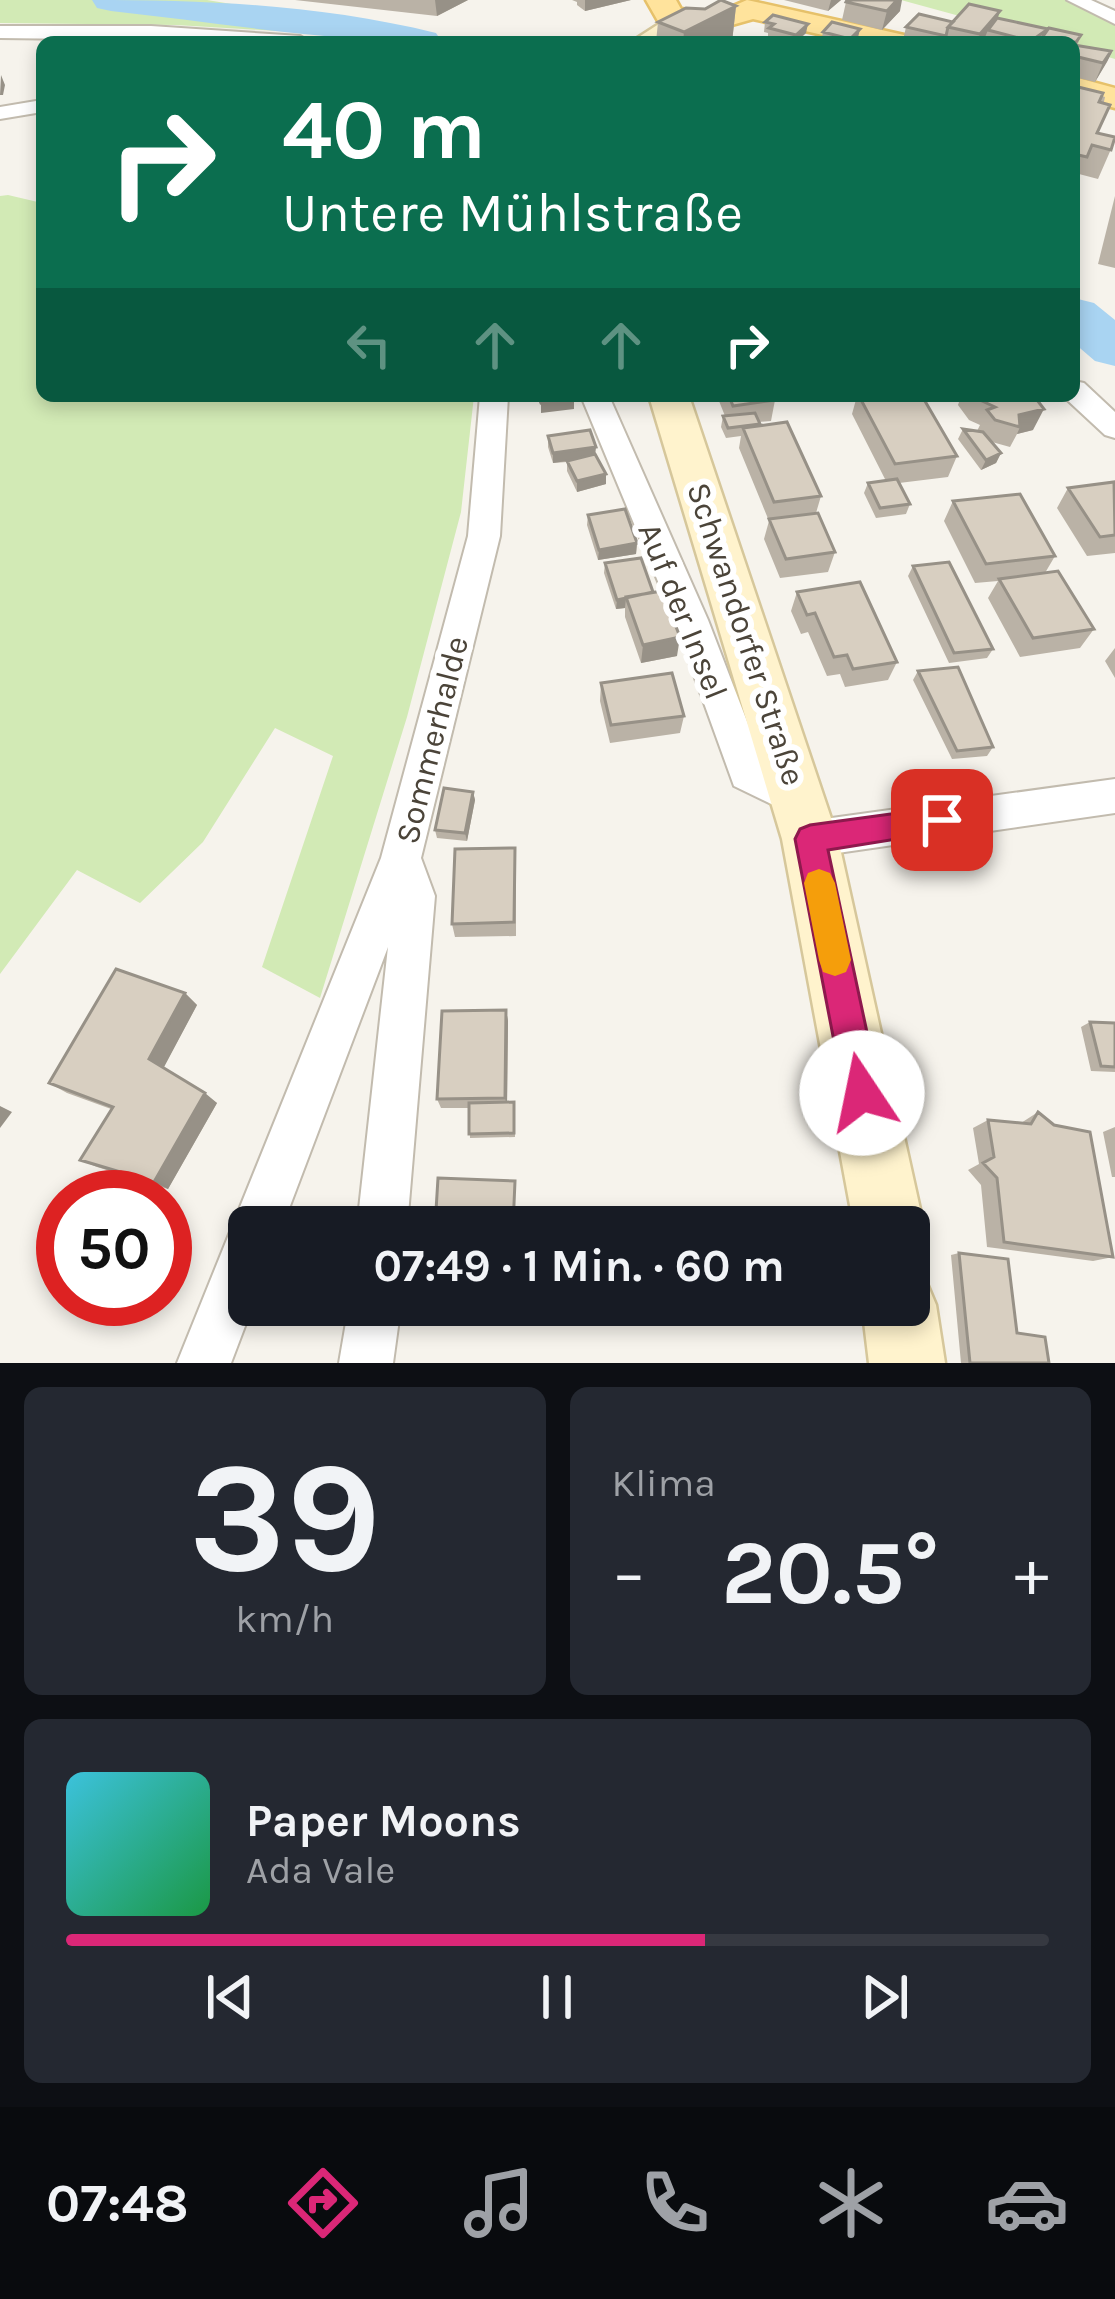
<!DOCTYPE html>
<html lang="de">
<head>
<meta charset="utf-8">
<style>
	body { margin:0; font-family:Karla,sans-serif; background:#242831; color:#f1f3f6; height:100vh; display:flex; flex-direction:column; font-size:45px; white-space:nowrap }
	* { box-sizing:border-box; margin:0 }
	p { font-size:39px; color:#9ea1a6 }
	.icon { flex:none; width:66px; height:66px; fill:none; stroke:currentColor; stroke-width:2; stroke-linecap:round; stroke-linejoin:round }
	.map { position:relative; height:1363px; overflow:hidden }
	.panel { display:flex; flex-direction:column; gap:24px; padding:24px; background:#0d0f14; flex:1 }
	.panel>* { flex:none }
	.top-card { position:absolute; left:36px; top:36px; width:1044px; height:366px; border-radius:18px; box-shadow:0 6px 18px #0003; background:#0b6e4f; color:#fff; overflow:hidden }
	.speed { position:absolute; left:36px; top:1170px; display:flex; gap:24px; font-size:60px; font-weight:700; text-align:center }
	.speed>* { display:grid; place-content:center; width:156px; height:156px; border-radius:50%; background:#171b24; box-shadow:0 6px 18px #0003; line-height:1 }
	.speed .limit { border:18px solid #d22; background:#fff; color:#111 }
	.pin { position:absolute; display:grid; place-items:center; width:102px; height:102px; color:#fff; margin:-51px; border-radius:24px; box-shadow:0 6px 18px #0006 }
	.me { position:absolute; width:132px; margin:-66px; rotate:349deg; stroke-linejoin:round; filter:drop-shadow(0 0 9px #0008) }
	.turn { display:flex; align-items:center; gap:42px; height:252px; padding:0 48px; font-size:54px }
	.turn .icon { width:156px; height:156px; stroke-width:2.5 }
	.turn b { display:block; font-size:84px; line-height:102px }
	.lanes { display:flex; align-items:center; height:114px; padding:0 48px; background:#0003; justify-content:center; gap:60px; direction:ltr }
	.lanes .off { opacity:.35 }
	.big { font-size:90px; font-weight:700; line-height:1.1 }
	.panel .widget { flex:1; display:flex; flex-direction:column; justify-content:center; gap:18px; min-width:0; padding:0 42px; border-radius:18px; background:#242831 }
	.panel .dial { align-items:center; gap:0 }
	.dial b { font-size:156px; line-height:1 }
	.song { display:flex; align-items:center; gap:36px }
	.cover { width:144px; height:144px; border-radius:18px; background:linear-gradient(135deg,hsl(190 70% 55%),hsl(140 70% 35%)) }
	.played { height:12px; border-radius:6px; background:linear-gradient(90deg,#db2777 65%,#363941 65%) }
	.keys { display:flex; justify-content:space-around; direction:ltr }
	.heat { display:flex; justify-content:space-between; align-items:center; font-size:66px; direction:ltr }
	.panel .tiles { flex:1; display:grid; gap:24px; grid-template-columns:1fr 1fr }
	.widget:last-child { grid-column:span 2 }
	.trip { position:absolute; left:228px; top:1206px; width:702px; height:120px; border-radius:18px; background:#171b24; box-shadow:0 6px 18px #0003; font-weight:700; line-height:120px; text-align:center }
	.tab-bar { display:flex; height:192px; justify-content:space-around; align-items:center; background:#090b0e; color:#9ea1a6 }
	.tab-bar .icon { width:84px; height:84px }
	.tab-bar .current { color:#db2777 }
	.tab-bar b { font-size:54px; color:#f1f3f6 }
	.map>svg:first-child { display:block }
</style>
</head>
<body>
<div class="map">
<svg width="1115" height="1363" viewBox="0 0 1115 1363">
	<rect width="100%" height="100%" fill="#f6f3ec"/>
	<path fill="#d2eab5" d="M0,0H207L465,42H357L311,33L176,25L0,23Z
		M901,0H1071L1115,23V59L1074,47V42H1055Z
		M8,195L42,203V396H474L461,512L407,717L320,998L262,967L333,756L275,728L203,842L140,903L77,870L0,974V196Z"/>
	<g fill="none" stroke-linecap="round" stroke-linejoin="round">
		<path fill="#a9d4f2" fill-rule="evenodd" d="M92,0C210,0 321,5 436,33L442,42C332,42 221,23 111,11L97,8Z
			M1074,298L1094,303L1115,320V366L1095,361L1074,343Z"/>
		<defs>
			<path id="street" d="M1067,0H1091L1115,11V24Z
				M0,26H151L300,36L310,42L0,38Z
				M42,100V112L0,119V107Z
				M1074,381L1084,383L1115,412V438L1105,435L1064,397L1074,396Z
				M480,396H508L500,536L421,858L435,896L407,1227H357L388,947L282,1227H249L253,1305L231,1363H177L381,858L468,536Z
				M581,396H609L708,620L763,763L812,788L818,800L812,812L798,817L734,786L674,620Z
				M1115,779V813L810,857L796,852L790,839L796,826L810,821Z
				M349,1305H401L393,1363H339Z"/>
			<path id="secondary" d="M679,11L692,19L663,42H631Z
				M649,396H689L838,839L924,1227L909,1254V1227H854L782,839Z
				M909,1272L925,1279L936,1305L945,1363H869L862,1305H909Z"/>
			<path id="primary" d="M646,0H676L681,9L717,13L747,0L904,35L908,42H853L753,19L707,32L658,21Z
				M1074,77L1115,88V108L1074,97Z"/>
		</defs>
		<use href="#street" stroke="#c2bbae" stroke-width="4"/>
		<use href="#secondary" stroke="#d6c79b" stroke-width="5"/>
		<use href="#primary" stroke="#e6c16a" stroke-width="5"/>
		<use href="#street" fill="#fff" fill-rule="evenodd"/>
		<use href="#secondary" fill="#fff3cd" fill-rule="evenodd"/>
		<use href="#primary" fill="#ffe39c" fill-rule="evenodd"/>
	</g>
	<path fill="#bab2a6" d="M295,0H468L437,16Z
		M572,0H631L585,11L577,5V2Z
		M784,0H841L828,11Z
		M846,2L900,11L882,30L842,20Z
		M736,6L732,42H656L658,22L705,9Z
		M998,18L1081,35L1077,46L1112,52L1095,82L1074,77V42H992L985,40L983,42H927L904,36L906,27Z
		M765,22L806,33L797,42H784L768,38V33L764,32Z
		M832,22L857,42H821L823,32Z
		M1074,86L1105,97L1097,133L1115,140L1098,179L1079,174L1074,186Z
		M1115,196V268L1098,264Z
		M717,396H773L775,400L771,421L759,422V426L821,496L816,513L835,552L828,572L780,578L764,539L769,521L739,448L741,436L726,438L721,427L723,416H725Z
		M857,396H922L957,456L948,477L899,483L910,504L906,514L876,518L864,493L868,483L886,481L852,414Z
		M961,396H1034L1033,430L1017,434L1010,447L992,442L1001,453L996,463L981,470L958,439L963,429L977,431L980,425L969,420L958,405Z
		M548,436L596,454L606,484L577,492L567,471V462L553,463L548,447Z
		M1115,484V553L1087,556L1057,508L1068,488Z
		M953,501L1055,556L1045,573L1094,629L1080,648L1020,657L988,598L998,581L975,583L944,521Z
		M588,515L637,543L636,554L598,560L587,525Z
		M605,563L677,656L641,663L625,617V608L616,609L604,573Z
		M913,566L993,649L987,658L949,663L908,576Z
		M797,592L897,662L888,680L845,687L840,674L827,676L808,632L801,634L791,611Z
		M1115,648V678L1105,661Z
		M918,671L993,747L987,756L952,759L913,680Z
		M601,683L684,716L680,733L610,743L600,701Z
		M473,792L475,800L467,841L437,838L435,830Z
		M516,863V936L455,937L452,924Z
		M185,993L197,1005L163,1068L217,1103L168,1189L97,1167L80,1160L111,1109L67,1093L49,1083Z
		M506,1010L508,1021L507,1102L515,1107V1137L470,1138L469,1108H441L437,1099Z
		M1090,1022L1115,1023V1072L1091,1071L1081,1027Z
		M1038,1112L1113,1257L1093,1261L987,1247L981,1185L968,1170L979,1164L973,1128L988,1120L1021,1123Z
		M1115,1127V1177H1112L1103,1132Z
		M959,1253L1017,1333L1049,1363H961L951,1255Z"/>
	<path fill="#979187" d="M435,0H468L437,16Z
		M585,0H631L585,11Z
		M831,0H841L828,11Z
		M897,0H902L900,11L882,30L887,11Z
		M736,6L732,42H683L684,32Z
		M1000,11L994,30H988L983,42H977L980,34Z
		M808,24L806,33L795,42L796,35Z
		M860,29L857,42H849L850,39Z
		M1112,52L1107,62L1095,82L1103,63Z
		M1,75L5,85L3,95H0Z
		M574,398V409L541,413V403Z
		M1044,409L1033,430L1017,434L1020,427L1019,415Z
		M596,447L595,457L553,463V453Z
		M1001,453L996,463L981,470L986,460Z
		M606,474V484L577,492V481Z
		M637,543L636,554L598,560L599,550Z
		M626,598L625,608L616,609L617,600Z
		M680,637L677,656L641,663L643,645Z
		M473,792L475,800L467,841L465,833Z
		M185,993L197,1005L163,1069L149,1059Z
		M506,1010L508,1021L507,1107L505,1098Z
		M205,1093L217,1103L168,1189L154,1182Z
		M0,1106L12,1112L0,1128Z"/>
	<path fill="#d8cfc1" stroke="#979187" stroke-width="3" d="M721,0L736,6L684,32L658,22L686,8L705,9Z
		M847,0H897L887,11L846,2Z
		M969,4L1000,11L980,34L948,27Z
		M919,14L953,22L948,27L946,36L906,27Z
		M773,15L808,24L796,35L769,28L774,24L765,22Z
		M997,18L1048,29L1031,41L988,30Z
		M832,22L860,29L850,39L823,32Z
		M1049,28L1081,35L1074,45V42H1039Z
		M945,37L967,42H940Z
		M1074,45L1111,51L1103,63L1074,56Z
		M1074,86L1103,93L1099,102L1110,105L1097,133L1115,137L1111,150L1092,145L1087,157L1074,154Z
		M538,396H573L574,398L541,403Z
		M729,396H773L775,400L733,406Z
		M859,396H922L957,456L895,464Z
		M975,396H1034L1044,409L1019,415L1020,427L995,420L987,410L995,407L978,399Z
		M755,413L760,424L728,428L723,416Z
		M787,422L821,496L774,502L743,428Z
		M963,429L983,432L1001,453L986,460Z
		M590,430L596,447L553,453L548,436Z
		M595,454L606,474L577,481L567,461Z
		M897,479L910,504L880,508L868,483Z
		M1114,482L1115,535L1100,537L1068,488Z
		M1020,494L1055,556L986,564L953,501Z
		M625,509L637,543L599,550L588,515Z
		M818,513L835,552L786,559L769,519Z
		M641,558L653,592L617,600L605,563Z
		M949,562L993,649L954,653L913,566Z
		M1058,571L1094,629L1033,638L999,579Z
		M860,582L897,662L853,669L847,655L834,657L815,613L807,615L797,592Z
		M662,591L680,637L643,645L626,597Z
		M958,667L993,747L957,751L918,671Z
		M672,673L684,716L611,725L601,683Z
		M444,788L473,792L465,833L435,830Z
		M515,848L514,922L452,924L455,849Z
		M116,969L185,993L149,1059L205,1093L154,1182L80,1160L113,1107L49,1083Z
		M506,1010L505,1098L437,1099L442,1011Z
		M1090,1022L1115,1023V1067L1101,1066Z
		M514,1102V1133L469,1134V1103Z
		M1038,1112L1054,1125L1090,1132L1113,1257L1004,1242L997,1178L983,1163L994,1157L988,1120L1031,1124Z
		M438,1178L515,1181L513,1227H435Z
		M959,1253L1008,1259L1017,1333L1045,1337L1049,1363H970Z
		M418,1305H481L480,1318L417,1316Z"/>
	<path fill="#db2777" stroke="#8e194d" stroke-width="3" d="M942,807L953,811L957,820L953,830L828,850L880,1093L874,1106L862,1111L849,1106L844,1093L795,839L800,829L810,825Z"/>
	<path fill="#f59e0b" d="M819,869L830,873L835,883L851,960L846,972L835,976L823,972L819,960L804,883L808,873Z"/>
	<g text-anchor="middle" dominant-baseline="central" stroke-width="12" stroke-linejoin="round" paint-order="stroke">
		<g font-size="33" fill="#4b4439" stroke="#fff">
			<text transform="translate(683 611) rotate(68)">Auf der Insel</text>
			<text transform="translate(746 634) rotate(72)">Schwandorfer Straße</text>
			<text transform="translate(432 740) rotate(-76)">Sommerhalde</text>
		</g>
	</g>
</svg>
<div class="speed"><div class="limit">50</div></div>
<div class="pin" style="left:942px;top:820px;background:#d93025"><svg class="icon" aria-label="arrive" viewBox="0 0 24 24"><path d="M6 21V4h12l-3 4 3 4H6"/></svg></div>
<svg class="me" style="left:862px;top:1093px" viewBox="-20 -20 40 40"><circle r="19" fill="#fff"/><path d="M0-13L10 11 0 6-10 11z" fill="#db2777"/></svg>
<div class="trip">07:49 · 1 Min. · 60 m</div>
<div class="top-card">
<div class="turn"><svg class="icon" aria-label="right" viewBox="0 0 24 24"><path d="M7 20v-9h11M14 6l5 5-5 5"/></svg><div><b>40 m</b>Untere Mühlstraße</div></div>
<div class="lanes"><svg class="icon off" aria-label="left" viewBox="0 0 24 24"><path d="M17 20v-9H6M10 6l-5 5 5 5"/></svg><svg class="icon off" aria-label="ahead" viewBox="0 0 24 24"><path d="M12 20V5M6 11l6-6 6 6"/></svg><svg class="icon off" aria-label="ahead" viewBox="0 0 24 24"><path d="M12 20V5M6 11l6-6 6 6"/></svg><svg class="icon" aria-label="right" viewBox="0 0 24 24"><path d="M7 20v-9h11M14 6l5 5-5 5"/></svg></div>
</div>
</div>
<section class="panel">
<div class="tiles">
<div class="widget dial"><b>39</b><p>km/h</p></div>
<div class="widget"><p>Klima</p>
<div class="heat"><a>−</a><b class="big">20.5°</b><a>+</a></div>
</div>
<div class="widget">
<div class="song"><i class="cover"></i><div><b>Paper Moons</b><p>Ada Vale</p></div></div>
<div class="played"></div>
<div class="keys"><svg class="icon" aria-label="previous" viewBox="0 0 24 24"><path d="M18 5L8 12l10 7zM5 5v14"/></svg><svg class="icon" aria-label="pause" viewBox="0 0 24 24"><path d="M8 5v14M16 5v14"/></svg><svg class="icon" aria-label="next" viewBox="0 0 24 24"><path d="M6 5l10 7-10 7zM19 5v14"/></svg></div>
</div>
</div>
</section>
<nav class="tab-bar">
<b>07:48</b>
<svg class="icon current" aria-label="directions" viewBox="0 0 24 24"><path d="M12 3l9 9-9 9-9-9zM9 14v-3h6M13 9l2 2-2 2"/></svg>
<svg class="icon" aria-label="music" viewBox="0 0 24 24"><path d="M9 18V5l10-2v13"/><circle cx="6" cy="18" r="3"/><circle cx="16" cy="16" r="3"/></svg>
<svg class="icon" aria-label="phone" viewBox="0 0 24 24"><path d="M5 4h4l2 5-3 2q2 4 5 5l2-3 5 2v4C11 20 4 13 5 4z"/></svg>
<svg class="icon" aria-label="climate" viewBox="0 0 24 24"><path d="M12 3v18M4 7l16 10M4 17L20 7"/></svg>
<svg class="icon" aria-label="car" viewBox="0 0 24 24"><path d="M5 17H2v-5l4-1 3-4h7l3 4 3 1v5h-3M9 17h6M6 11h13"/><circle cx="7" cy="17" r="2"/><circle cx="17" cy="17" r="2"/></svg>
</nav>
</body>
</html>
